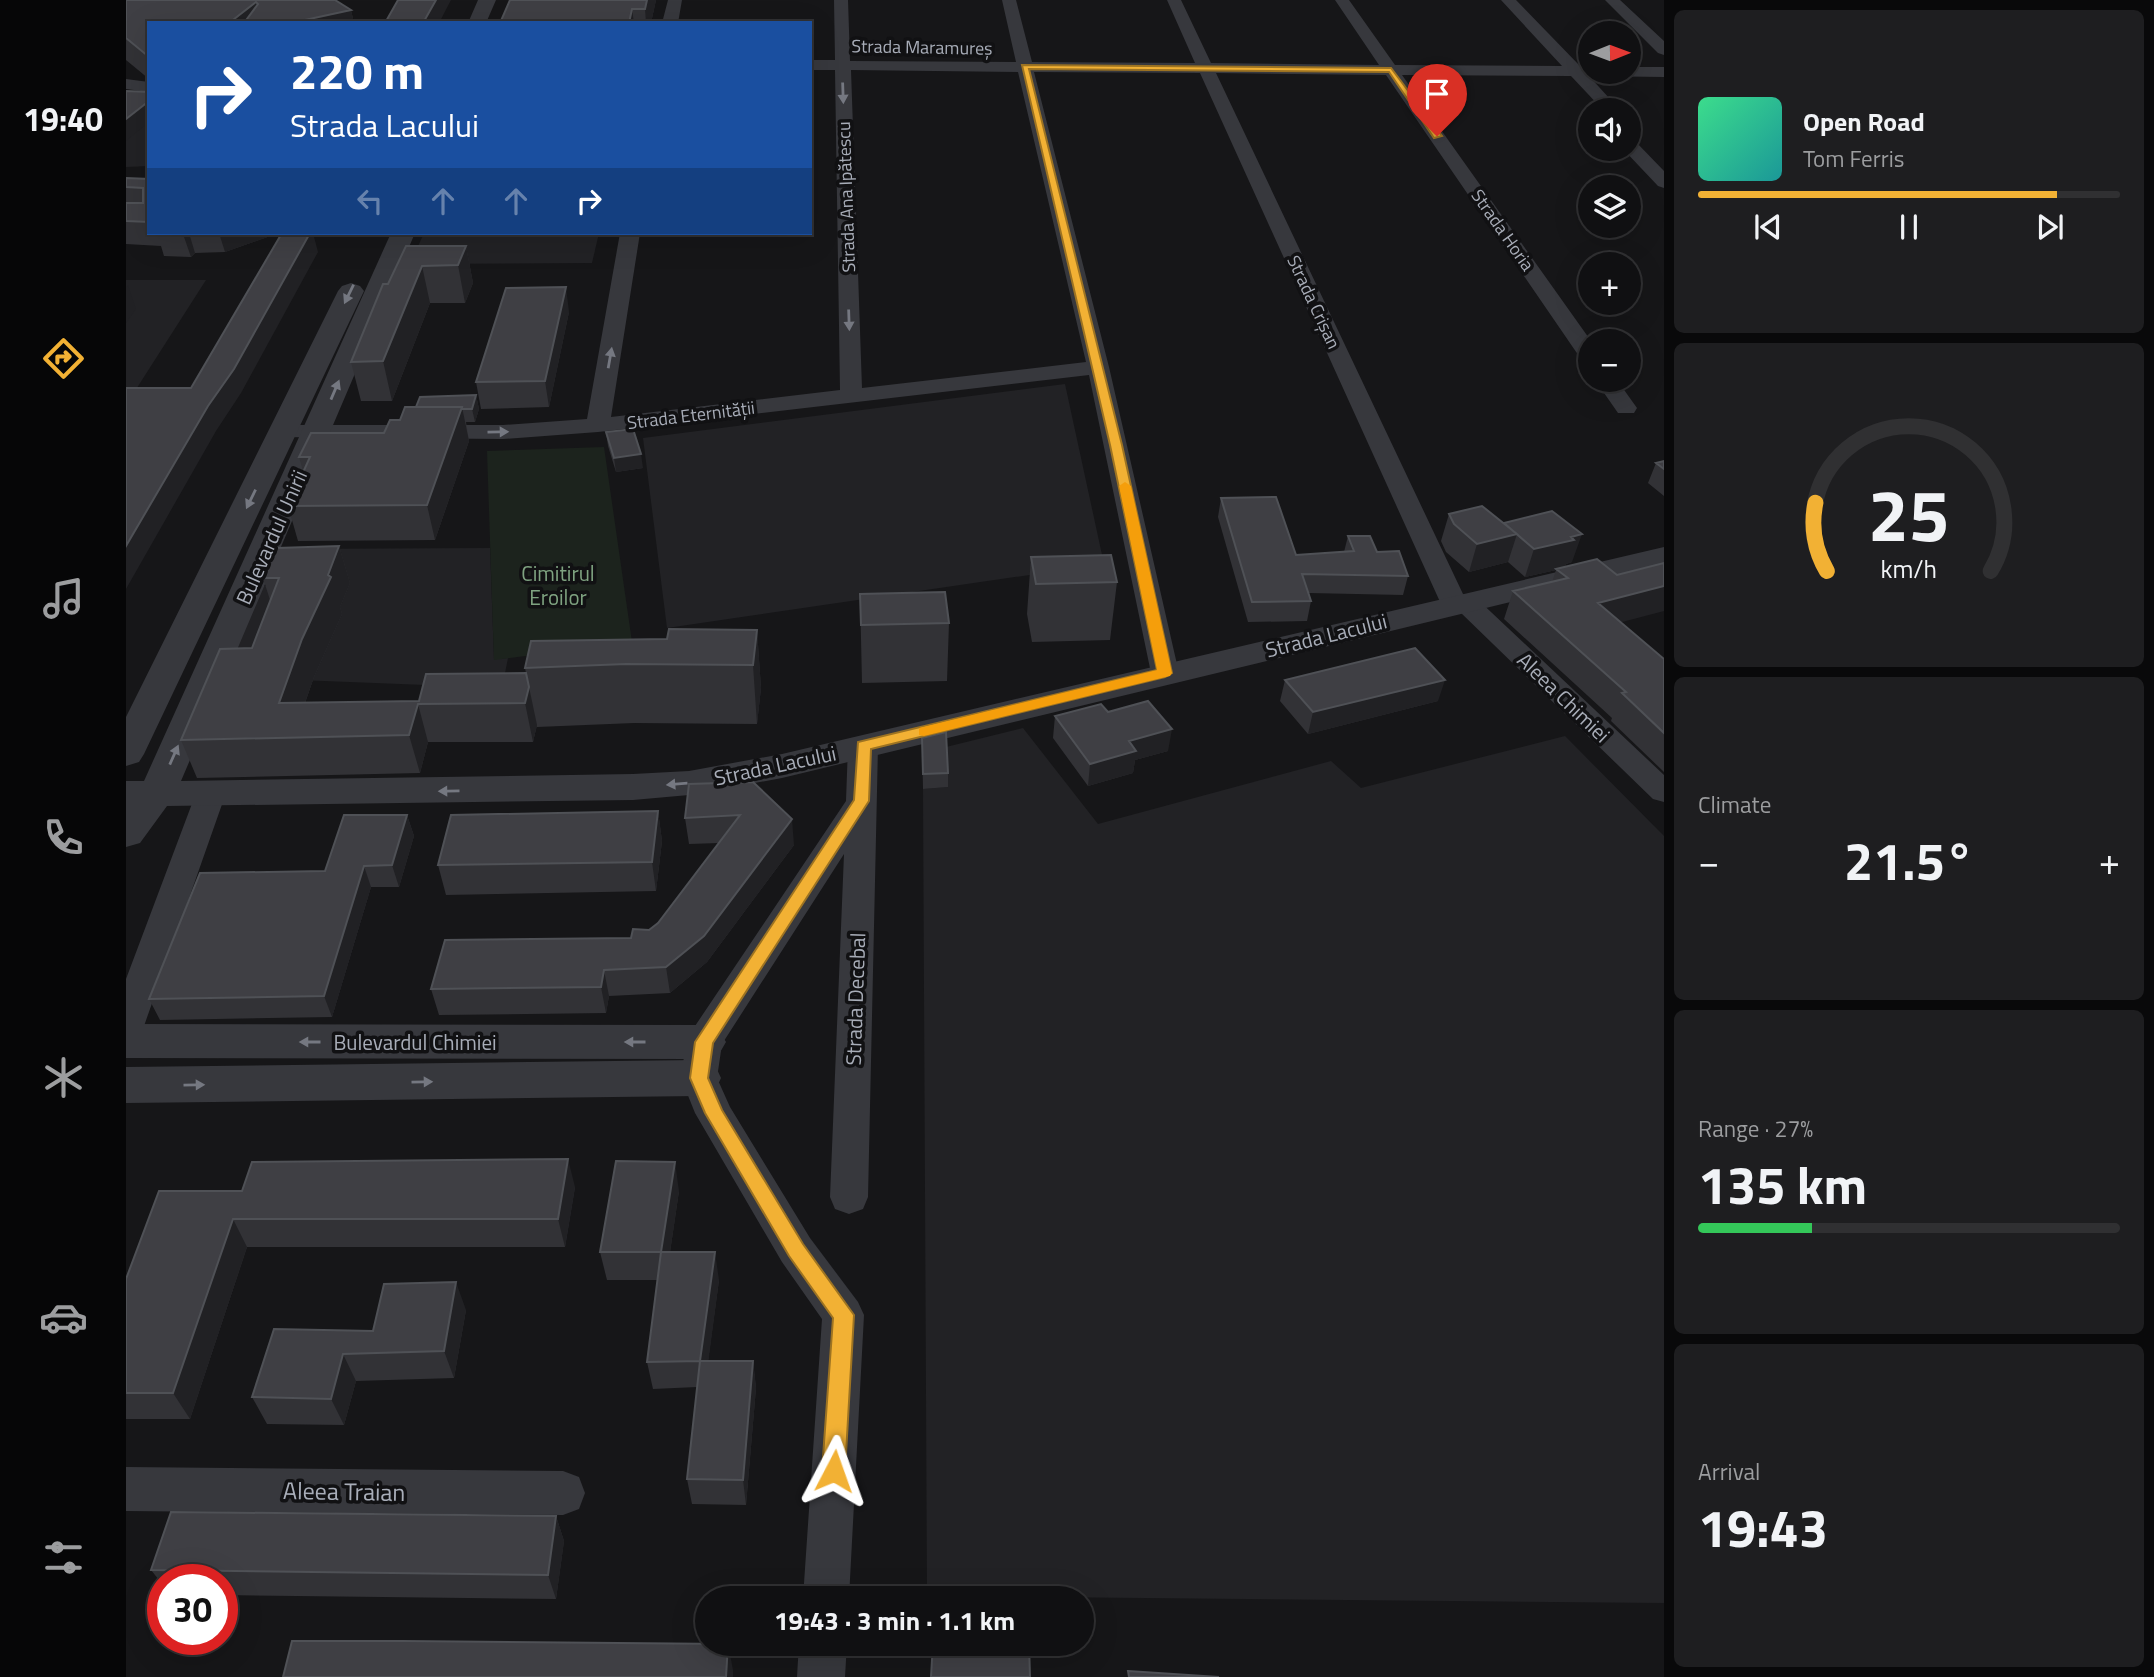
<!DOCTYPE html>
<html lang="en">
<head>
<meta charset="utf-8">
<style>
	body { margin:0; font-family:"Titillium Web",sans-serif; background:#1e1e20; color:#f1f3f6; height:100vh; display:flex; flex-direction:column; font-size:26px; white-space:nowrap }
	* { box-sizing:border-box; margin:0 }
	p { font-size:23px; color:#9c9d9f }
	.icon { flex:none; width:38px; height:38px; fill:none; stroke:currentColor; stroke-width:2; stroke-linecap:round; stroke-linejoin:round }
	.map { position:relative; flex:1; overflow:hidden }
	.details { display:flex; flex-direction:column; gap:10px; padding:10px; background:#09090a; width:490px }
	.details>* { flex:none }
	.guide { position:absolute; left:21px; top:21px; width:665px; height:214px; border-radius:0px; box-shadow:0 7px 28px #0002,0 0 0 2px #303032; background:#1a4fa0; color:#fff; overflow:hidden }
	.needle { width:46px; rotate:89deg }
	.controls { position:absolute; left:1452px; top:21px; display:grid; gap:14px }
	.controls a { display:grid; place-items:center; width:63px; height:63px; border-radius:50%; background:#101012; box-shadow:0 7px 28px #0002,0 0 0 2px #303032; font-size:35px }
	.speed { position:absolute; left:21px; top:1564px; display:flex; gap:14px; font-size:35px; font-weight:700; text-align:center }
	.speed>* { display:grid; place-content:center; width:91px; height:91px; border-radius:50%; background:#101012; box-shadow:0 7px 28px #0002,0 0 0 2px #303032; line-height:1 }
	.speed .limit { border:10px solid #d22; background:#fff; color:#111 }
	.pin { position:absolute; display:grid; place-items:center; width:60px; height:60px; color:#fff; margin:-72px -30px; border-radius:50% 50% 50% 0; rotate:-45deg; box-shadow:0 0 7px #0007 }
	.pin .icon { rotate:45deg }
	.me { position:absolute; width:77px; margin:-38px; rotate:4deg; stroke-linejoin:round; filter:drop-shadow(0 0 5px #0008) }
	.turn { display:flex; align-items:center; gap:24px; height:147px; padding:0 28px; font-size:32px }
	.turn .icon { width:91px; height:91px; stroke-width:2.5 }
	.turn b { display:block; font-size:49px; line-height:60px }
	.lanes { display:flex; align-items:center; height:66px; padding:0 28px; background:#0003; justify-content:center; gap:35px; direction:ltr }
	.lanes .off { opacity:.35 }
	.big { font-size:52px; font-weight:700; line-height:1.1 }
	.details .card { flex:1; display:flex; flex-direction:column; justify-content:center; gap:10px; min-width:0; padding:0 24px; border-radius:10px; background:#1e1e20 }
	.details .dial { align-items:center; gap:0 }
	.dial svg { height:182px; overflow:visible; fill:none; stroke:#303032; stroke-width:7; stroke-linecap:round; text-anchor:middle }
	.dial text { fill:#f1f3f6; stroke:none }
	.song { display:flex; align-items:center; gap:21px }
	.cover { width:84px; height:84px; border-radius:10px; background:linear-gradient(135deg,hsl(150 70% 55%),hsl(180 70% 35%)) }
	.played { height:7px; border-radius:4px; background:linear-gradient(90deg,#f2b134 85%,#303032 85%) }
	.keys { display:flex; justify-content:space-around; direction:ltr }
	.heat { display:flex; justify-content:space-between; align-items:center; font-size:38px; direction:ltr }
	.charge { height:10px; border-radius:5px; background:linear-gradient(90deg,#34c759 27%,#303032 0) }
	.trip { position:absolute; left:569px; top:1586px; width:399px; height:70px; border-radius:35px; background:#101012; box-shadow:0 7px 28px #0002,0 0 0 2px #303032; font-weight:700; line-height:70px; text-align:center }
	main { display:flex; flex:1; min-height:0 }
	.tabs { display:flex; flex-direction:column; width:126px; justify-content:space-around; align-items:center; background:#060607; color:#9c9d9f }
	.tabs .icon { width:49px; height:49px }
	.tabs .active { color:#f2b134 }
	.tabs b { font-size:32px; color:#f1f3f6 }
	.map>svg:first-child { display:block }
</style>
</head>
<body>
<main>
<nav class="tabs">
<b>19:40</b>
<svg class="icon active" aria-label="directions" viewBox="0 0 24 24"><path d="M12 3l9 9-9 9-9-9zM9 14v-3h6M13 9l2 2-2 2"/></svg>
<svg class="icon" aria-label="music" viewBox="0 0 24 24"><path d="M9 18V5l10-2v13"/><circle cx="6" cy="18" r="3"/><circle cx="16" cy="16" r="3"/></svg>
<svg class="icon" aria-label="phone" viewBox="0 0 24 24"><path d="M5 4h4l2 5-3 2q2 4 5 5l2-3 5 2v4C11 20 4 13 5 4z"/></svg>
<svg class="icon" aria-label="climate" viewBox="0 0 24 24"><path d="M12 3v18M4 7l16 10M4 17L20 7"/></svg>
<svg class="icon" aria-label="car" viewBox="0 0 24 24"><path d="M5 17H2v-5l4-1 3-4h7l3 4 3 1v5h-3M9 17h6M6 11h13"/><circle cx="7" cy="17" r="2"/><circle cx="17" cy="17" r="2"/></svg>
<svg class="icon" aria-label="filters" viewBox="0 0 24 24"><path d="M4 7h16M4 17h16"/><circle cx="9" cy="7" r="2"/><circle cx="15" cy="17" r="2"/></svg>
</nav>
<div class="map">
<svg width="1538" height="1677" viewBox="0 0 1538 1677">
	<rect width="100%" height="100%" fill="#161618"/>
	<path fill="#222225" d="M23,92V166L0,167V95Z
		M298,233H473L466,263L284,264Z
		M0,280H80L0,405Z
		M939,384L978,564L541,628L517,438Z
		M364,548L368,659L382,658L376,688L97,677L132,586H147L164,549Z
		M897,728L972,824L1205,761L1235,788L1439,736L1538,836V1603L801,1596L797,789L821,787L820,747Z"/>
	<path fill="#1c231d" d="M478,447L506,642L368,660L361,451Z"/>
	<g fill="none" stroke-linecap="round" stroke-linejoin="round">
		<path fill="#37383d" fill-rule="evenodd" d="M542,0H556L552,23H536Z
			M708,0H722L724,61L890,62L876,0H890L906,62L1069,63L1041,0H1055L1085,63L1253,65L1209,0H1223L1269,65L1436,66L1375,0H1390L1454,66L1465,67V72H1503V67H1538V77L1463,76L1494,110H1477L1445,76L1276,75L1465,341V363L1457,362L1260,75L1090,73L1337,594L1348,596L1538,775V802L1527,799L1333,611L1319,610L1315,604L1074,73L908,72L983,367L1053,673L1049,679L1039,682L1029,679L1025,673L963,375L472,432L377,439L149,437L145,432L149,427L157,425H377L461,419L494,233H514L485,417L714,390L709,70H684V60H709ZM725,70L892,72L960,362L736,388Z
			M1479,0H1494L1538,41V55L1532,53Z
			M0,79L23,82V92L0,89Z
			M1503,140L1509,141L1538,171V188L1532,186L1497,149H1503Z
			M1469,380H1491L1511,408L1508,413H1492Z
			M737,736L747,739L752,746L742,1197L737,1209L723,1214L709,1209L704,1197L718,854L596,1044L591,1078L604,1107L684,1238L732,1302L738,1315L723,1598H677L696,1319L656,1262L569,1113L555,1078L560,1042L565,1032L720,801L722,746L727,739Z
			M85,783L96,786L100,793L18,1026L12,1036L0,1040V979L70,793L74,786Z
			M0,1467L437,1471L453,1477L459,1493L453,1509L437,1515L0,1511Z
			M673,1643H721L719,1677H671Z"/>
		<path fill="#37383d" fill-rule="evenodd" d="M352,0H370L360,23H342Z
			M265,233H289L55,781L507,774L563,771L656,754L1538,547V565L656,778L563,795L507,800L41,806L14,843L0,847V781H18Z
			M225,283L234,286L238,291L18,754L13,762L0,766V717L212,291L216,286Z
			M0,1024L578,1025L593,1030L600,1042L593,1054L578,1059L0,1058Z
			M573,1060L589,1065L595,1078L589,1091L573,1096L0,1103V1067Z"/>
	</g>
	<path fill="#323236" d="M0,0H209L225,10L228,23H23V79L0,60Z
		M530,0L525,23H374Z
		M0,178L23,179V233H153L99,252L69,253L65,257L38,256L35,246L0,244Z
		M280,246H340L347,283L339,303H304L266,401H235L225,362Z
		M443,312L423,407L355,409L350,382Z
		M350,395L353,409L349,422H340L343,441L309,540L172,541L162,506L177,471L173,457L258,433L290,407Z
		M480,432L517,468L490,472L482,446Z
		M1538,461V496L1522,483L1530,463Z
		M1095,498L1170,555L1218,552L1222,536L1251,552L1282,576L1277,595L1183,593L1185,601L1181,621L1122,622L1092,517Z
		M1323,514L1378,523L1446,562L1440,564L1439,566L1495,622L1538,659V772L1485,721L1486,718L1378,619L1387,591L1426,582L1430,570L1399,577L1382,562L1343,572L1320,552L1315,541Z
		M213,546L224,583L214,607L216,614L188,677L179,703L293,701L400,673L399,668L541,639L631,630L635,688L631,724L508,723L411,727V725L407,742H302L294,773L71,778L55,740L126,648L144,600L137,578Z
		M905,557L991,582L984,640L906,642L901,614Z
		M734,594L823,623L821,681L736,683Z
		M1159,680L1312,701L1182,734L1154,701Z
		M982,712L1042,751L1009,760L1007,773L962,786L927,738L929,716Z
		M796,738L822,773V787L797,789Z
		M563,784L668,845L581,962L544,993L483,996L480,1013L313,1015L305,989L505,938L523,930L532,923L593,843L563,844L559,818Z
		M532,811L536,841L530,891L320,895L312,865Z
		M281,815L288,836L273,887H245L206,1017L34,1020L23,999L199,871Z
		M449,1187L439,1247H121L64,1419H0V1279L33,1191Z
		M553,1191L544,1252L593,1280L582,1361H627L630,1388L620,1505L566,1504L561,1479L571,1387L527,1389L521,1362L532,1280H481L474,1252Z
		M340,1310L328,1378L230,1381L218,1425L141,1424L126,1397L247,1331Z
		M430,1516L438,1541L430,1599L96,1595V1580H37V1585L25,1570Z"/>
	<path fill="#212124" d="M310,0H325L313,23H297Z
		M521,0H530L525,23H520L519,9Z
		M130,2L135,23H103Z
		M506,9L508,23H503Z
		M225,10L228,23H165Z
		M23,101V122L0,141V119Z
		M58,233H63L69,253L65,257L57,234Z
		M93,233H153L99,252Z
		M184,233H187L192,252L115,393L90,431L0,589V546Z
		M340,246L347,283L339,303L332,265Z
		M296,266L304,303L266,401L257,361Z
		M2,285L10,309L0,323V288Z
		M440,287L443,312L423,407L419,381Z
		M350,395L353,409L349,422L346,409Z
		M336,407L343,441L309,540L301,505Z
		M515,454L517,468L490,472L488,458Z
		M1391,534L1382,562L1343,572L1351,544Z
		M1456,534L1446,562L1440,564L1439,568L1399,577L1408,549Z
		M213,546L224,583L214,607L216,614L188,677L167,737L153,703L176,639Z
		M1538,586V611L1462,631L1472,603Z
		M631,630L635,688L631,724L627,665Z
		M1319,680L1312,701L1182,734L1187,712Z
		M403,687L411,725L407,742L399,703Z
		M292,704L302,742L294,773L283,735Z
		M1046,729L1042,751L1009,760L1007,773L962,786L964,764L1003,741Z
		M532,811L536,841L530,891L526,862Z
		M281,815L288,836L273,887L266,865Z
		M666,819L668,845L581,962L544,993L540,967Z
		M238,866L245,887L206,1017L198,996Z
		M478,970L483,996L480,1013L475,987Z
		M442,1159L449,1187L439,1247L432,1219Z
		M549,1162L553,1191L540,1280L535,1252Z
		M107,1219L121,1247L64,1419L47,1393Z
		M589,1252L593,1280L579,1387L574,1361Z
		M330,1282L340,1310L328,1378L318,1351Z
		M217,1354L230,1381L218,1425L205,1399Z
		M627,1361L630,1388L620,1505L617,1480Z
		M430,1516L438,1541L430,1599L422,1575Z
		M602,1644L607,1670V1677H600Z"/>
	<path fill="#3f3f44" stroke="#4f5156" stroke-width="2" d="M0,0H209L225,10L165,23H118L132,4L130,2L103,23H23V57L0,38Z
		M272,0H310L297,23H259Z
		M384,0H521L519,9H506L503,23H374Z
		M0,91L23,92V101L0,119Z
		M0,178L23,179V222L0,221V203H17V188L0,187Z
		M156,233H184L108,369L82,406L0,546V388H65Z
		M280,246H340L332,265L296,266L257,361L225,362L257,284H262Z
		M440,287L419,381L350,382L380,288Z
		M350,395L346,409H336V407H290L294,397Z
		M279,407H336L301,505L162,506L184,457H173L185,433H258L264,420H274Z
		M507,429L515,454L488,458L480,432Z
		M1538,461V469L1530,463Z
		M1150,497L1170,555L1228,551L1222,536H1244L1251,552L1273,551L1282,576L1176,574L1185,601L1126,602L1095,498Z
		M1356,506L1391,534L1351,544L1328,524L1323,514Z
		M1426,511L1456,534L1445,537L1448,540L1408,549L1378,523Z
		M213,546L202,575L205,577L176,639L153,703L293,701L300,674L400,673L403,687L399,703L292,704L283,735L55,740L94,649L126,648L153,578H137L151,548Z
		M985,555L991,582L910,584L905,557Z
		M1471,559L1491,575L1538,563V586L1472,603L1538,659V733L1496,693L1500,692L1387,591L1442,578L1430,569Z
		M819,592L823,623L735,625L734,594Z
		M543,629L631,630L627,665L500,664L399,668L405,641L541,639Z
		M1289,648L1319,680L1187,712L1159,680Z
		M1022,701L1046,729L1003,741L1010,751L964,764L929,716L975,704L982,712Z
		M820,732L822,773L797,774L796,738Z
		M627,782L666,819L578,936L540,967L478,970L475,987L305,989L319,940L505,938L507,929L523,930L532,923L614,815L559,818L563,784Z
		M532,811L526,862L312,865L325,815Z
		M218,815H281L266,865L238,866L198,996L23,999L74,873L199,871Z
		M442,1159L432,1219H107L47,1393H0V1279L33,1191H116L126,1162Z
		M490,1161L549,1162L535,1252H474Z
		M535,1252H589L574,1361L521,1362Z
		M330,1282L318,1351L217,1354L205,1399L126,1397L148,1329L247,1331L258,1284Z
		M574,1361H627L617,1480L561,1479Z
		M45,1512L430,1516L422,1575L25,1570Z
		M166,1641H278L602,1644L600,1677H157Z
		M807,1643H903L904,1677H805Z
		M1002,1671L1093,1677H1003Z"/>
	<defs><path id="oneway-solid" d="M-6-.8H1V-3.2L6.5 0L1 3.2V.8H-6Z" transform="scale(1.75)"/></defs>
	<g fill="#757881">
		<use href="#oneway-solid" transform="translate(717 93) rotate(88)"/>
		<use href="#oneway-solid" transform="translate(223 294) rotate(116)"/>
		<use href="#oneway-solid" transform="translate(723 320) rotate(88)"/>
		<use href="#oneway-solid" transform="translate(484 358) rotate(-80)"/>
		<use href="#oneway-solid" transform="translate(209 390) rotate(-67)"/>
		<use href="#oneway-solid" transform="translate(372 432) rotate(-1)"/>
		<use href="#oneway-solid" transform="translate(125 499) rotate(116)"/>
		<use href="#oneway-solid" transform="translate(48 755) rotate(-66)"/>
		<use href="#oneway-solid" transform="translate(551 784) rotate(175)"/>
		<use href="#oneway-solid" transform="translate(323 791) rotate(179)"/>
		<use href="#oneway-solid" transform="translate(184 1042) rotate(-180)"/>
		<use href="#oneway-solid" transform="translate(509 1042) rotate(-180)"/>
		<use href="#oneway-solid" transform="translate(296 1082) rotate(-1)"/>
		<use href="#oneway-solid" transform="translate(68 1085) rotate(-1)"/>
	</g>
	<path fill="#f2b134" stroke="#9d7322" stroke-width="2" d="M896,65L1265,68L1316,136L1308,138L1263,72L903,69L996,445L1046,673L1039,677L745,749L743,801L587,1043L582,1078L596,1110L677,1244L728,1315L719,1471L715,1478L708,1482L700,1478L696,1471L707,1318L663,1256L579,1113L564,1078L569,1042L728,800L732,742L1031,670L984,445Z"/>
	<path fill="#f59e0b" d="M999,482L1005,486L1046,673L1044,676L798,736L793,735V728L1031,670L993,486Z"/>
	<g text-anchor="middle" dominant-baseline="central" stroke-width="7" stroke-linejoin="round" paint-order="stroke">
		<g font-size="18" fill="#a8adb8" stroke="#111113">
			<text transform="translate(796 47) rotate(1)">Strada Maramureș</text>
			<text transform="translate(720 197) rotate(-92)">Strada Ana Ipătescu</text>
			<text transform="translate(1377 230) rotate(55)">Strada Horia</text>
			<text transform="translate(1188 302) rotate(65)">Strada Crișan</text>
			<text transform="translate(565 415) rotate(-7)">Strada Eternității</text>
		</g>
		<g font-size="21" fill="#a8adb8" stroke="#111113">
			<text transform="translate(145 537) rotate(-66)">Bulevardul Unirii</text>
			<text transform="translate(1200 635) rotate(-14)">Strada Lacului</text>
			<text transform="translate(1438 697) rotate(44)">Aleea Chimiei</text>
			<text transform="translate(649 765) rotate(-12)">Strada Lacului</text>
			<text transform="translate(729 999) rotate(-88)">Strada Decebal</text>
			<text x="289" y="1042">Bulevardul Chimiei</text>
		</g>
		<g font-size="21" fill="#7fa381" stroke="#111113">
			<text x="432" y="573">Cimitirul<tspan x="432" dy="24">Eroilor</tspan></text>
		</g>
		<g font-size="24" fill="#a8adb8" stroke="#111113">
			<text transform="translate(218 1491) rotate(1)">Aleea Traian</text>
		</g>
	</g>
</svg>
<div class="controls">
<a><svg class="needle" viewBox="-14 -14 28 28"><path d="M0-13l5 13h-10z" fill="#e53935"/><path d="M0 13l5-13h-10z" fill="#9c9d9f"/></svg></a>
<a><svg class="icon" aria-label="sound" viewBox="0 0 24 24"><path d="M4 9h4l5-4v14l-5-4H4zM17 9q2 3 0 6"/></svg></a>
<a><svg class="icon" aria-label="layers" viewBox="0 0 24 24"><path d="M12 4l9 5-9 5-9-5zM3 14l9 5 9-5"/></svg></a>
<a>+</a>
<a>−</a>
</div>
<div class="speed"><div class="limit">30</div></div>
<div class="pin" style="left:1311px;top:136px;background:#d93025"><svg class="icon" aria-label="arrive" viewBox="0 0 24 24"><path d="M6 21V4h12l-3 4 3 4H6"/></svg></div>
<svg class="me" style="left:708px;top:1471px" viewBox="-20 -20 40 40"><path d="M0-17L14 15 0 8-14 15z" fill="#f2b134" stroke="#fff" stroke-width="4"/></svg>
<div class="trip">19:43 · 3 min · 1.1 km</div>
<div class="guide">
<div class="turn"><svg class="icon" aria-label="right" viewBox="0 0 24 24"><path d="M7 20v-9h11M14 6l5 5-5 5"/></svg><div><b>220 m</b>Strada Lacului</div></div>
<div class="lanes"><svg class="icon off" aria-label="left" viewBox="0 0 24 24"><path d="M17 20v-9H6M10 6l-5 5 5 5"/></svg><svg class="icon off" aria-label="ahead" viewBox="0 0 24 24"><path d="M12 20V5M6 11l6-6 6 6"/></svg><svg class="icon off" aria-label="ahead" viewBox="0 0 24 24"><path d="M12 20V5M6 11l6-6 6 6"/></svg><svg class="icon" aria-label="right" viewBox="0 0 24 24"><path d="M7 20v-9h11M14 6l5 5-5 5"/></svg></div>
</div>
</div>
<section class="details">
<div class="card">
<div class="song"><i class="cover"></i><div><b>Open Road</b><p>Tom Ferris</p></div></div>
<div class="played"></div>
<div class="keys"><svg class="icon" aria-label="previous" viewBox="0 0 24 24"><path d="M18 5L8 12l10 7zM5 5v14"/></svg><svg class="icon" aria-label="pause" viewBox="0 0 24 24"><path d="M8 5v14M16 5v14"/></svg><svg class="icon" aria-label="next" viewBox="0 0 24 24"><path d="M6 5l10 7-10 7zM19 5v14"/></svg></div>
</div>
<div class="card dial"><svg viewBox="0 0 100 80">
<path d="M14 69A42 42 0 1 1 86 69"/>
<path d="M14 69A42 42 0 0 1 9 39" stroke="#f2b134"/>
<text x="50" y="56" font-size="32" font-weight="700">25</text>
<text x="50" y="72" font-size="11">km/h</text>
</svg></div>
<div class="card"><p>Climate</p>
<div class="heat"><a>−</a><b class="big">21.5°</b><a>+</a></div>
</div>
<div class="card"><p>Range · 27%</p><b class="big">135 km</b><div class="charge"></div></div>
<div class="card"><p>Arrival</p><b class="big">19:43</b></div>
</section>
</main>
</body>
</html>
